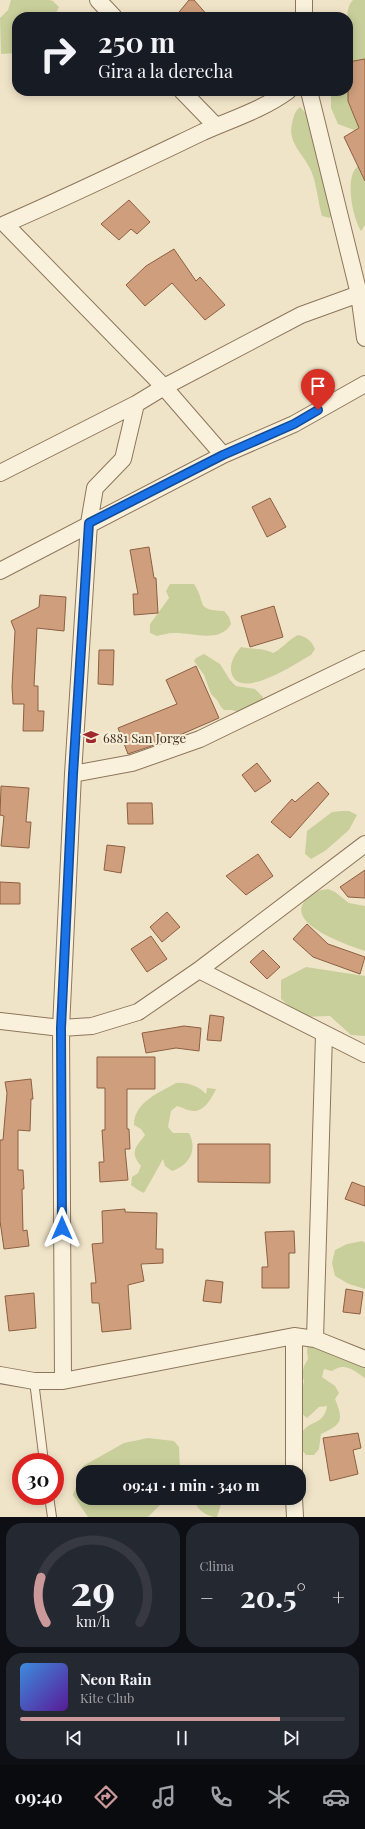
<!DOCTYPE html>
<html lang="es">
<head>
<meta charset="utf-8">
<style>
	body { margin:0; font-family:"Playfair Display",serif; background:#242831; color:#f1f3f6; height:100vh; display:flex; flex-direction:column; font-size:15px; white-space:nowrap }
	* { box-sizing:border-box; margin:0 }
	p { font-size:13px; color:#9ea1a6 }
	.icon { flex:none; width:22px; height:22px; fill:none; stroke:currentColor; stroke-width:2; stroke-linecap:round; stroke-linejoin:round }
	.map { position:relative; height:1517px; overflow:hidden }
	.sheet { display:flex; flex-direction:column; gap:6px; padding:6px; background:#0d0f14; flex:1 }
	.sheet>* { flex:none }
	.guide { position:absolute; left:12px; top:12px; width:341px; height:84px; border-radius:16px; box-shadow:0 2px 10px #0003; background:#171b24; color:#f1f3f6; overflow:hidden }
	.speed { position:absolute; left:12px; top:1453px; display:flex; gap:8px; font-size:20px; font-weight:700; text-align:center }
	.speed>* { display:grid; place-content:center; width:52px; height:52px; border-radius:50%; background:#171b24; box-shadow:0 2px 10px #0003; line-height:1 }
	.speed .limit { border:6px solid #d22; background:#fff; color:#111 }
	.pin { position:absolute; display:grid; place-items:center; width:34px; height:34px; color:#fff; margin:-41px -17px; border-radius:50% 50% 50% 0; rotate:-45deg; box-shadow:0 0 4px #0007 }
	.pin .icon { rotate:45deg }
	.me { position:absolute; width:44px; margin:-22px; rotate:0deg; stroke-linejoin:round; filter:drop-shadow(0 0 3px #0008) }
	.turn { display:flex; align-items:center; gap:14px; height:84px; padding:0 20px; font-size:18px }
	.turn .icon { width:52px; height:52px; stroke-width:2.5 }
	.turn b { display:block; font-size:28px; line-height:34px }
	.big { font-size:30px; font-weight:700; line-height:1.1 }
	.sheet .widget { flex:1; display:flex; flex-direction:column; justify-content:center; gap:6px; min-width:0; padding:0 14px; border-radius:16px; background:#242831 }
	.sheet .dial { align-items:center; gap:0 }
	.dial svg { height:104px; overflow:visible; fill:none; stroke:#363941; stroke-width:7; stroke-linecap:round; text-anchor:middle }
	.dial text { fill:#f1f3f6; stroke:none }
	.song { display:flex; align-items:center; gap:12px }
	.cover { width:48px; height:48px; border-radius:6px; background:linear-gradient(135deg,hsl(210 70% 55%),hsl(270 70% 35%)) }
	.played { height:4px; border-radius:2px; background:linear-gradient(90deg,#cc999b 80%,#363941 80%) }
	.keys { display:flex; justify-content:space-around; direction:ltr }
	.heat { display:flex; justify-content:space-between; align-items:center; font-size:22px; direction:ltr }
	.sheet .tiles { flex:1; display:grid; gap:6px; grid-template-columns:1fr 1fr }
	.widget:last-child { grid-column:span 2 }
	.trip { position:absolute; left:76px; top:1465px; width:230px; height:40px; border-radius:16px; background:#171b24; box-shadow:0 2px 10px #0003; font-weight:700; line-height:40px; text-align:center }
	.menu { display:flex; height:64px; justify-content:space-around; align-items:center; background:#090b0e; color:#9ea1a6 }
	.menu .icon { width:28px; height:28px }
	.menu .active { color:#cc999b }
	.menu b { font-size:18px; color:#f1f3f6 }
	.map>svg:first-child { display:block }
</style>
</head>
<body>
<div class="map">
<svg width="365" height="1517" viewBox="0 0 365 1517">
	<rect width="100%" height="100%" fill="#f0e4c8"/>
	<path fill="#c9cf9b" d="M11,0H49L53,1L59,7L54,17H17V53L1,54L0,18L8,10Z
		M353,0H365V125L354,130L338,124L331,108V91H348V39L350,37C348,25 344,9 353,0Z
		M300,107L313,121L333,211L330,218L322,216C318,202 317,186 312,173C305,155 287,144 292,123C294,116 294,112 300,107Z
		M365,163V225L361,231C353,218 347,187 353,173C355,167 360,165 365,163Z
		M170,584H194C207,603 194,610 224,611L229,617L231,624C220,644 191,632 173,633C168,633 162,635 157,636L150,633V624L169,598L166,591Z
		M298,635C307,637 311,640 315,649L311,655C298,662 237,704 231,671C230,662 235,654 241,647C253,650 262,647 273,653C282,649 288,640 298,635Z
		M204,654L220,664L230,680L236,686L255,689L263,697L262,701L245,714L232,710H224L221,707L217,700L211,694L204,675L194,661L196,658Z
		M341,811H349L357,815L349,830L325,851L311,859L305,854L307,831L332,812Z
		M328,889L335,892L349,903L365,906V951C350,946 287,925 304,902C310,894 318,890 328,889Z
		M306,967L365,976V1036L351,1035L330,1016L301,1017L281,999V980Z
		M176,1083C188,1082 198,1086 206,1094L207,1088L216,1089C212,1098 204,1112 193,1111C188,1111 182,1107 177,1106L171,1111L168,1127L173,1133H189C198,1150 189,1166 172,1171L165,1166L163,1159L144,1193L138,1190L131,1185L132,1177L138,1173L141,1166C129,1152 136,1147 145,1135L141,1129L134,1125C134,1102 159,1093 176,1083Z
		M362,1241L365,1243V1289L349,1284L335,1276L332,1263L335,1250L347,1244Z
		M308,1343L365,1358V1378C353,1370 345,1362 332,1371L324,1369L322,1377L335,1386L339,1393L335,1399C344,1421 342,1424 321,1434L319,1449L314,1455H306L301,1449C301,1445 300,1437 302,1433C308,1420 324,1426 327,1406L319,1407L307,1418L301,1413L299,1405L304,1381L302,1374L304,1366L308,1359L307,1351Z
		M148,1438L174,1441L179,1447L180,1472H83V1498H167L148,1517H88L73,1495L83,1466L124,1443Z
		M194,1498H223L217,1517C207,1517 195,1509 194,1498Z"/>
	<path fill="#cf9f7d" stroke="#8d5f41" d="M189,0H194L209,17H175Z
		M365,59V181L344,137L359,128L348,101V62Z
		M129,200L150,222L137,234L131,229L119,240L101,224Z
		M174,249L196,281L200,277L225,305L205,320L172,283L145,306L126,285L146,266Z
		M270,498L286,527L267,537L252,507Z
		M149,547L154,578H156L158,613L134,615L133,594H138L130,550Z
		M40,595L66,597L64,631L37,628L34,686H38V711H44L43,731H23L24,704H13L12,687L15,631L11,621L39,607Z
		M274,606L283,637L250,647L241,616Z
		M99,650H114L113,685L98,684Z
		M196,666L219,718L166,741L128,754L118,728L177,704L166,680Z
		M257,763L271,781L255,792L242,775Z
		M318,782L329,794L290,838L271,822L292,799L295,802Z
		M1,786L29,788L26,822H31L29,848L1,846L4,816L0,815Z
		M127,803H152L153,824H128Z
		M107,845L125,847L121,873L104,870Z
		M258,854L273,876L246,895L226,876Z
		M365,870V898L348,897L340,887Z
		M0,882L20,883V904H0Z
		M167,912L180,927L162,942L150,927Z
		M307,924L328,944L365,957L360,974L313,957L293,939Z
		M151,936L167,959L147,972L131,949Z
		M263,950L280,967L267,979L250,962Z
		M210,1015L224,1017L221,1041L207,1040Z
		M184,1026L201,1028L199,1051L176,1048L146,1053L142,1033Z
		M97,1057H155V1089H127V1129H129L130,1149H125L128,1180L100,1182L99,1162H104L102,1130H105V1088H97Z
		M31,1079L33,1099H31L30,1131L18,1130V1170H23L24,1189H22L23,1231L27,1230L29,1246L4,1249L0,1221V1140H3L7,1093L5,1082Z
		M198,1144H270V1183L198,1182Z
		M352,1182L365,1187V1206L345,1199Z
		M125,1209V1212L157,1213L156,1249H163V1263L141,1264L144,1281L128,1285L131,1329L102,1332L99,1303H92L91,1283H96L92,1244L103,1243L102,1211Z
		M294,1231L295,1253H289V1288H262V1267H268L265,1232Z
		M206,1280L223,1282L221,1303L203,1301Z
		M346,1289L363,1292L360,1314L343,1312Z
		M34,1293L36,1328L9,1331L5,1296Z
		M358,1433L361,1448L353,1450L358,1474L330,1481L323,1438Z"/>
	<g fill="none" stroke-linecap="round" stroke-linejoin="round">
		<defs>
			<path id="lane" d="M34,1381L44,1462
				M49,1496L52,1517"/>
			<path id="street" d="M98,0L114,17
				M304,0V17
				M182,91L216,126
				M309,91L359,294L365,338
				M223,455L164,387L5,224C72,195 138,163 203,132C232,119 262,110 288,91
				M0,473L136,404L164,387L301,315L359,294
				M0,571L223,455L294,424L365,384
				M73,774L132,763L200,739L365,659
				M199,970L365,1054
				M0,1021L61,1028L92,1026L138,1012L199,970L365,844
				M294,1336V1472
				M315,1339L324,1034
				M0,1375L34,1381H63L294,1336L315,1339L365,1359
				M63,1381L61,1028L73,774L89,523L95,488L123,459L136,404
				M294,1498L295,1517"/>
		</defs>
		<use href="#lane" stroke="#8d765c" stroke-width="10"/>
		<use href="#street" stroke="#8d765c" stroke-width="18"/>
		<use href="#lane" stroke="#faf1dc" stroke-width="8"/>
		<use href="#street" stroke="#faf1dc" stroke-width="16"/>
	</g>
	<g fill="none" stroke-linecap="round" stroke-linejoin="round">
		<defs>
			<path id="route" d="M62,1228L61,1028L73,774L89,523L223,455L294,424L318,410"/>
		</defs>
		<use href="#route" stroke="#114b97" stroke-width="10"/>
		<use href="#route" stroke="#1a73e8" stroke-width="7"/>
	</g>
	<defs>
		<symbol id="school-bare" viewBox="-9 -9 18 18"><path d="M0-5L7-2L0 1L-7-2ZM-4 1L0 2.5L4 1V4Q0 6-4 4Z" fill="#9e2a2b" stroke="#f7eed8" stroke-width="2.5" paint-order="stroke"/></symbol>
	</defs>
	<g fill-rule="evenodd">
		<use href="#school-bare" x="80" y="726" width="22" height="22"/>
	</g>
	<g text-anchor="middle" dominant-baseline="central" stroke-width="4" stroke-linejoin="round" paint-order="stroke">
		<g font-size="13" fill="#3d2e20" stroke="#f7eed8" text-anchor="start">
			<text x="103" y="737">6881 San Jorge</text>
		</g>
	</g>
</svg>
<div class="speed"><div class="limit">30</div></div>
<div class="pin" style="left:318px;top:410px;background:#d93025"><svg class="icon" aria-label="arrive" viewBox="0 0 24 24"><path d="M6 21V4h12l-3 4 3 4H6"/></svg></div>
<svg class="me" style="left:62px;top:1228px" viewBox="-20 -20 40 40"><path d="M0-17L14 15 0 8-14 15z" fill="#1a73e8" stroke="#fff" stroke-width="4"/></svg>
<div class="trip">09:41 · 1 min · 340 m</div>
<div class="guide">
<div class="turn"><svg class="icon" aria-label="right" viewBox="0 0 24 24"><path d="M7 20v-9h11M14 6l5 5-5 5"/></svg><div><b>250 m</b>Gira a la derecha</div></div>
</div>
</div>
<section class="sheet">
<div class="tiles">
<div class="widget dial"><svg viewBox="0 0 100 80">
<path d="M14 69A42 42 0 1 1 86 69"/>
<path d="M14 69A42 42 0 0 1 10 34" stroke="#cc999b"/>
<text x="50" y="56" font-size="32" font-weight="700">29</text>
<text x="50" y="72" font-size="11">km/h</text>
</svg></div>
<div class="widget"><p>Clima</p>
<div class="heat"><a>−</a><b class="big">20.5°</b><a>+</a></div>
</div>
<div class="widget">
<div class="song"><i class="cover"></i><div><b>Neon Rain</b><p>Kite Club</p></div></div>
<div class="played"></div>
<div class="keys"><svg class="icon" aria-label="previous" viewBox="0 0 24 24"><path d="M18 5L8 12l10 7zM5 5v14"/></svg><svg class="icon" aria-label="pause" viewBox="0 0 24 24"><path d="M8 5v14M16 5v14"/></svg><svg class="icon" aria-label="next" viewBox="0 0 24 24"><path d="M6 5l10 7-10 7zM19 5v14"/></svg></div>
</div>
</div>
</section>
<nav class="menu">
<b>09:40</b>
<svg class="icon active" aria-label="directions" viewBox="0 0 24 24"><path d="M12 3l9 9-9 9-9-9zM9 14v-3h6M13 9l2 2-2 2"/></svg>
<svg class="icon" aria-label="music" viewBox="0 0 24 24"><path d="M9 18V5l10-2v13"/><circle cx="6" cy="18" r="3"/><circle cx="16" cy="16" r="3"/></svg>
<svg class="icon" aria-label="phone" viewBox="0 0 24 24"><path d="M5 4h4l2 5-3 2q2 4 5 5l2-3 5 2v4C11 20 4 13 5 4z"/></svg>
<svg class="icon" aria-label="climate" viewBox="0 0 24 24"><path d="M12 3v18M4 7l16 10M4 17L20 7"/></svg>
<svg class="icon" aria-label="car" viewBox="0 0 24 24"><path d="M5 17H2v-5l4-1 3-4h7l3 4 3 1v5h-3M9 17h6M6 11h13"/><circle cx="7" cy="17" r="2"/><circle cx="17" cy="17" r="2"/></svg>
</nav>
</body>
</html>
